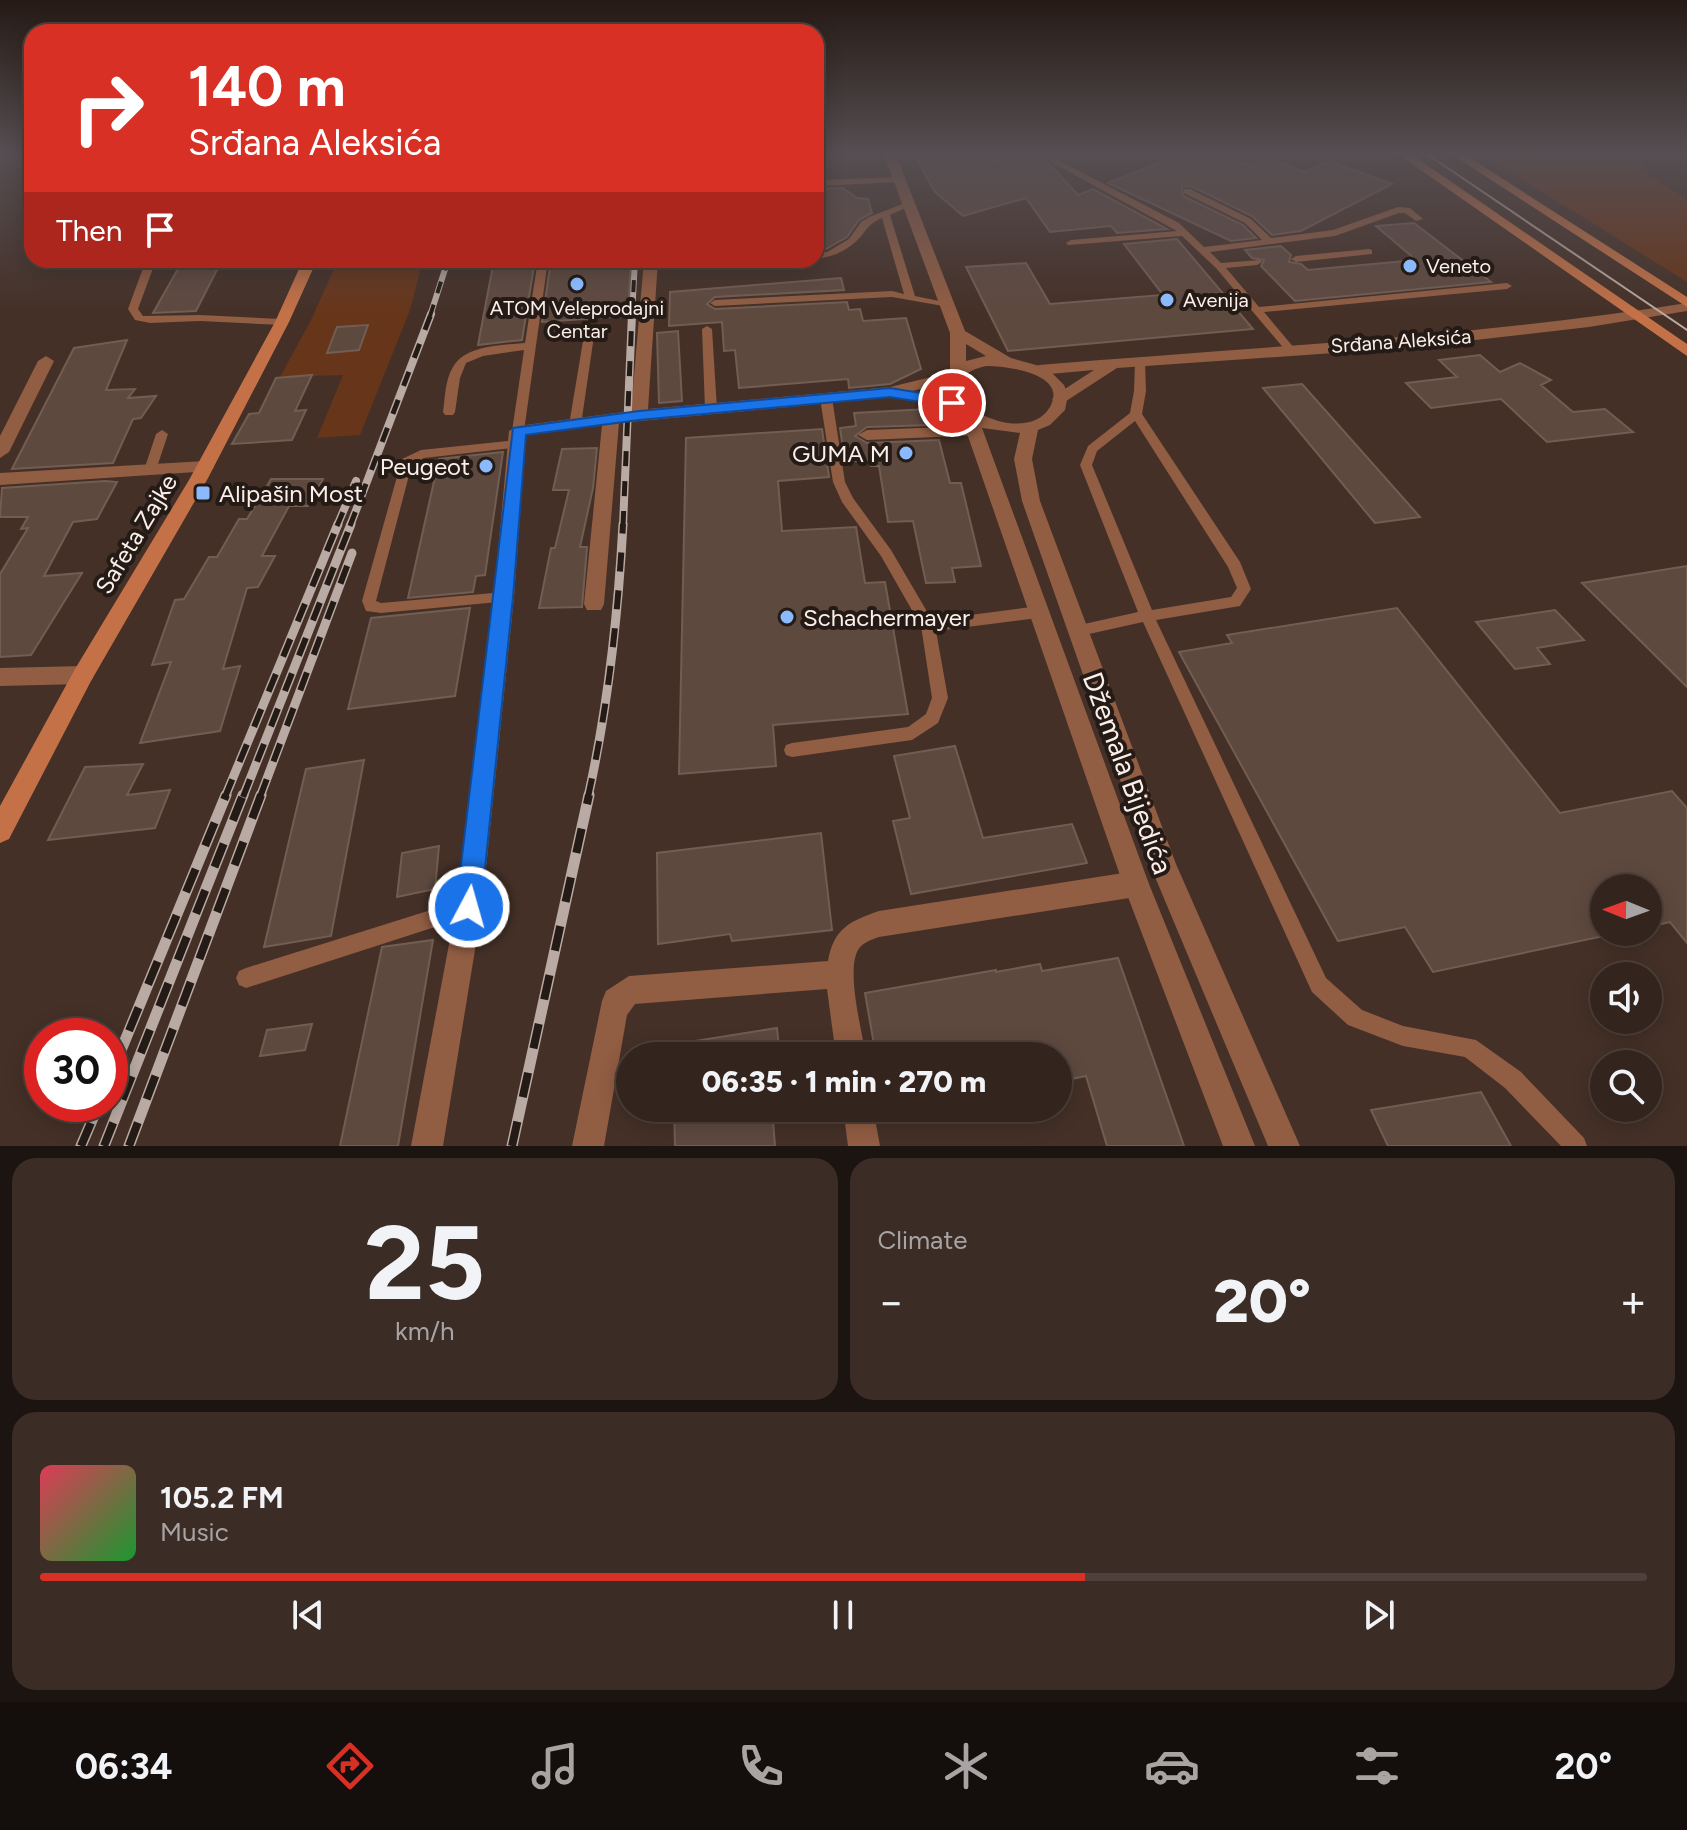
<!DOCTYPE html>
<html lang="en">
<head>
<meta charset="utf-8">
<style>
	body { margin:0; font-family:Figtree,sans-serif; background:#3b2c26; color:#f1f3f6; height:100vh; display:flex; flex-direction:column; font-size:30px; white-space:nowrap }
	* { box-sizing:border-box; margin:0 }
	p { font-size:26px; color:#a9a4a4 }
	.icon { flex:none; width:44px; height:44px; fill:none; stroke:currentColor; stroke-width:2; stroke-linecap:round; stroke-linejoin:round }
	.map { position:relative; height:1146px; overflow:hidden }
	.side { display:flex; flex-direction:column; gap:12px; padding:12px; background:#1c1410; flex:1 }
	.side>* { flex:none }
	.top-card { position:absolute; left:24px; top:24px; width:800px; height:244px; border-radius:24px; box-shadow:0 4px 20px #0003,0 0 0 2px #4e413b; background:#d93025; color:#fff; overflow:hidden }
	.needle { width:52px; rotate:271deg }
	.buttons { position:absolute; left:1590px; top:874px; display:grid; gap:16px }
	.buttons a { display:grid; place-items:center; width:72px; height:72px; border-radius:50%; background:#33241d; box-shadow:0 4px 20px #0003,0 0 0 2px #4e413b; font-size:40px }
	.speed { position:absolute; left:24px; top:1018px; display:flex; gap:16px; font-size:40px; font-weight:700; text-align:center }
	.speed>* { display:grid; place-content:center; width:104px; height:104px; border-radius:50%; background:#33241d; box-shadow:0 4px 20px #0003,0 0 0 2px #4e413b; line-height:1 }
	.speed .limit { border:12px solid #d22; background:#fff; color:#111 }
	.pin { position:absolute; display:grid; place-items:center; width:68px; height:68px; color:#fff; margin:-34px; border:4px solid #fff; border-radius:50%; box-shadow:0 2px 8px #0007 }
	.me { position:absolute; width:88px; margin:-44px; rotate:6deg; stroke-linejoin:round; filter:drop-shadow(0 0 6px #0008) }
	.turn { display:flex; align-items:center; gap:28px; height:168px; padding:0 32px; font-size:36px }
	.turn .icon { width:104px; height:104px; stroke-width:2.5 }
	.turn b { display:block; font-size:56px; line-height:68px }
	.then { display:flex; align-items:center; height:76px; padding:0 32px; background:#0003; gap:16px; font-size:30px }
	.big { font-size:60px; font-weight:800; line-height:1.1 }
	.side .card { flex:1; display:flex; flex-direction:column; justify-content:center; gap:12px; min-width:0; padding:0 28px; border-radius:24px; background:#3b2c26 }
	.side .dial { align-items:center; gap:0 }
	.dial b { font-size:104px; line-height:1 }
	.song { display:flex; align-items:center; gap:24px }
	.cover { width:96px; height:96px; border-radius:12px; background:linear-gradient(135deg,hsl(350 70% 55%),hsl(130 70% 35%)) }
	.played { height:8px; border-radius:4px; background:linear-gradient(90deg,#d93025 65%,#4e413b 65%) }
	.keys { display:flex; justify-content:space-around; direction:ltr }
	.heat { display:flex; justify-content:space-between; align-items:center; font-size:44px; direction:ltr }
	.side .tiles { flex:1; display:grid; gap:12px; grid-template-columns:1fr 1fr }
	.card:last-child { grid-column:span 2 }
	.trip { position:absolute; left:616px; top:1042px; width:456px; height:80px; border-radius:40px; background:#33241d; box-shadow:0 4px 20px #0003,0 0 0 2px #4e413b; font-weight:800; line-height:80px; text-align:center }
	.tabs { display:flex; height:128px; justify-content:space-around; align-items:center; background:#140e0c; color:#a9a4a4 }
	.tabs .icon { width:56px; height:56px }
	.tabs .active { color:#d93025 }
	.tabs b { font-size:36px; color:#f1f3f6 }
	.map>svg:first-child { display:block }
</style>
</head>
<body>
<div class="map">
<svg width="1687" height="1146" viewBox="0 0 1687 1146">
	<rect width="100%" height="100%" fill="#443027"/>
	<path fill="#67351a" d="M1478,152H1639L1648,175L1687,199V282Z
		M338,260H423L410,310L360,435L317,438L343,375L280,377L310,322Z"/>
	<path fill="#5e493f" stroke="#725d52" stroke-width="2" d="M913,152H963L967,159L976,157L981,163L1042,156L1078,195L1093,189L1167,229L1117,233L1111,226L1050,232L1026,198L963,216L935,192Z
		M1185,152H1217L1250,166L1267,158L1305,172L1329,161L1392,184L1301,231L1272,235L1252,216L1191,186L1182,187L1183,196L1243,225L1256,238L1231,241L1108,183Z
		M843,188L857,198L868,199L872,213L859,220L847,237L826,249L816,250V189Z
		M1414,223L1491,282L1295,301L1261,266L1264,260L1252,258L1245,250L1281,246L1291,255L1289,262L1301,264L1308,270L1416,260L1376,226Z
		M1177,239L1253,329L1008,351L966,267L1026,263L1050,304L1163,295L1124,244Z
		M183,260H222L196,311L153,313Z
		M494,260H535L522,340L478,345Z
		M551,260H631L628,316L542,322Z
		M841,278L844,290L715,297L707,304L715,309L847,302L849,310L860,309L863,321L906,318L921,369L890,384L849,388L848,379L739,388L735,350L724,351L722,322L669,326L670,292Z
		M368,325L359,350L327,353L337,327Z
		M678,331L682,401L659,403L657,333Z
		M127,340L106,390L135,389L128,398L156,396L141,418L133,419L113,463L12,469L74,348Z
		M1480,355L1500,372L1520,363L1551,380L1541,385L1573,412L1605,409L1633,432L1547,442L1501,399L1431,408L1406,383L1457,377L1439,360Z
		M312,375L295,411L306,410L292,440L232,444L249,414L259,413L276,378Z
		M1302,384L1420,517L1375,523L1263,388Z
		M928,409L932,425L867,427L855,436L867,443L939,440L950,483H961L981,566L952,568L955,582L926,583L913,521L888,522L879,466H871L870,460L845,462L840,428L856,426L854,413Z
		M822,429L829,477L778,481L782,531L856,527L865,583L885,582L908,714L773,725L776,766L679,774L686,438Z
		M597,448L593,488L580,547H587L582,607L539,608L551,548H555L569,490H553L562,449Z
		M503,452L485,575L476,576L473,592L408,598L439,459Z
		M271,479H323L308,506H289L262,556H275L258,587L247,588L223,669L240,666L220,731L140,743L171,662L152,665L175,600L184,599L209,557H217L239,519H247Z
		M105,481L117,482L97,519L73,522L44,576L82,573L31,655L0,657V574L28,528L21,529L28,517H0L2,488Z
		M1687,566V687L1582,583Z
		M470,608L455,696L348,709L371,618Z
		M1397,608L1560,813L1672,791L1687,808V943L1670,922L1648,927V888H1604V936L1433,972L1405,927L1338,941L1179,652L1232,643L1227,635Z
		M1555,610L1584,640L1537,648L1550,664L1515,669L1476,622Z
		M955,746L983,838L1072,824L1087,863L911,894L893,821L910,818L894,756Z
		M364,760L331,936L264,947L306,769Z
		M143,764L127,795L170,790L155,828L48,840L85,767Z
		M821,833L832,930L732,941L730,934L658,944L657,853Z
		M439,846L435,889L397,897L402,853Z
		M433,940L398,1146H340L382,947Z
		M1118,958L1184,1146H1107L1086,1076L1058,1082V1056H876L865,993L996,970V972L1040,964L1042,971Z
		M312,1024L305,1050L260,1056L267,1030Z
		M777,1028L779,1048L770,1050V1056H677L676,1044Z
		M1481,1092L1511,1146H1388L1371,1110Z
		M674,1108H772L775,1146H675Z"/>
	<g fill="none" stroke-linecap="round" stroke-linejoin="round">
		<path fill="#915d43" fill-rule="evenodd" d="M1054,158L1179,223L1204,247L1262,240L1245,223L1184,193V189H1190L1251,219L1271,238L1333,230L1398,207L1410,208L1423,219L1416,221L1405,213H1399L1335,236L1210,252L1221,263L1260,260L1262,262L1257,265L1226,268L1259,307L1507,283L1512,286L1507,289L1264,312L1295,349L1290,352L1286,351L1216,268L1182,236L1068,245L1066,243L1071,240L1177,231L1051,162V158Z
			M903,177V181L900,182L816,186V180Z
			M905,203L912,205L890,215L915,296L949,303V307L892,297L715,306L710,303L715,300L892,291L904,294L882,218C865,225 865,235 853,244C842,253 830,257 816,259V253L827,252L849,239L861,222L869,217Z
			M1369,249L1372,250V254L1296,262L1291,259L1296,256Z
			M146,260H156L138,309L143,316L200,315L282,319L287,322L282,325L200,321L150,323L135,320L128,309Z
			M538,260H548L524,431L518,435L512,431L524,350L483,356L466,363L460,378L455,412L453,415H445L443,412C445,398 445,380 453,367C465,345 503,345 525,343Z
			M720,260H776L771,263L718,266L713,263Z
			M590,326L595,329L581,425L575,429L569,425L585,329Z
			M707,326L712,329L717,409L711,413L705,409L702,329Z
			M1140,359L1145,362L1146,391L1142,414L1240,562L1251,589L1240,606L1156,620L1326,978L1362,1010L1403,1026L1476,1040L1521,1072L1584,1138L1587,1146H1561L1505,1088L1465,1057L1403,1046L1348,1025L1312,992L1143,622L1080,636L1075,634L1073,630L1075,626L1138,612L1080,465L1088,446L1130,413L1134,391L1135,362ZM1135,421L1228,567L1237,588L1231,597L1152,610L1092,465L1097,451Z
			M826,395L832,398L845,482L853,498L891,550L932,620L1038,606L1043,608L1045,612L1043,616L1038,618L936,631L948,698L938,723L912,740L792,757L786,755L784,750L786,745L792,743L908,727L926,714L932,698L921,626L881,556L842,502L833,482L820,398Z
			M162,430L168,434L156,470L154,473H146L144,470L156,434Z
			M517,440L521,441L523,444L521,447L424,458L412,464L376,601L381,603L504,592L509,593L511,597L509,601L381,613L366,611L362,601L402,459L421,450Z
			M469,898L476,900L478,907L476,914L469,916L246,988L239,985L236,978L239,971L246,968Z"/>
		<path fill="#915d43" fill-rule="evenodd" d="M644,260H658L648,409L890,387L952,372L958,374V380L912,391L952,398L960,403L952,408L892,397L619,423L604,604L601,610H587L584,604L602,425L526,435L514,597L482,907L443,1146H411L456,907L494,597L509,431L518,426L631,411Z
			M1687,303V311L1589,327L1405,348L1117,368L1060,405L1052,400L1054,396L1094,370L1039,375L1031,370L1039,365C1255,347 1472,337 1687,303Z
			M46,356L54,361L9,452L0,458V436L38,361Z
			M974,426L983,431L980,435L867,440L858,435L867,430Z
			M205,461L214,467L211,471L0,485V473Z
			M83,666L91,669L94,675L91,681L83,684L0,686V668Z
			M1136,871L1145,875L1149,884L1145,893L1136,897L879,937C871,940 863,942 858,950C846,972 862,1031 866,1056H836L827,989L635,1004L627,1015L604,1146H572L602,1001L606,991L629,976L828,961C834,928 850,921 879,911Z
			M843,1108H873L880,1146H848Z"/>
		<path fill="#915d43" fill-rule="evenodd" d="M883,152H895L965,331L1011,358L1047,368L1064,385L1068,395L1065,410L1050,425L1038,430L1032,459L1040,501L1176,864L1300,1146H1268L1150,865L1022,501L1014,459L1020,433L982,428L1149,884L1255,1146H1223L1123,884L962,419L950,409L940,394L950,371V333ZM966,344L986,356L966,361ZM987,366C1005,366 1069,373 1050,407C1031,439 973,419 956,394C959,376 970,369 987,366Z"/>
		<path fill="#c47147" fill-rule="evenodd" d="M1395,152H1408L1687,344V356Z
			M1448,152H1461L1687,297V307Z
			M303,260H317L289,322L207,480L91,681L9,839L0,843V806L75,669L189,480L275,322Z"/>
		<path stroke="#b9aaa3" stroke-width="2" d="M1424,152L1687,330"/>
		<defs>
			<path id="rail-far3" d="M430,316L448,260
				M632,316L635,260"/>
			<path id="rail-far2" d="M337,526L356,481
				M350,526L431,314
				M623,526L632,314"/>
			<path id="rail-far1" d="M225,797L338,524
				M243,797L351,524
				M260,797L352,553
				M588,797C608,707 618,616 623,524"/>
			<path id="rail" d="M110,1077L226,795
				M81,1146L99,1104
				M104,1146L243,795
				M129,1146L261,795
				M512,1146L589,795"/>
		</defs>
		<use href="#rail-far3" stroke="#b9aaa3" stroke-width="6"/>
		<use href="#rail-far2" stroke="#b9aaa3" stroke-width="8"/>
		<use href="#rail-far1" stroke="#b9aaa3" stroke-width="9"/>
		<use href="#rail" stroke="#b9aaa3" stroke-width="11"/>
		<use href="#rail-far3" stroke="#241b16" stroke-width="4" stroke-dasharray="12" stroke-linecap="butt"/>
		<use href="#rail-far2" stroke="#241b16" stroke-width="5" stroke-dasharray="15" stroke-linecap="butt"/>
		<use href="#rail-far1" stroke="#241b16" stroke-width="6" stroke-dasharray="19" stroke-linecap="butt"/>
		<use href="#rail" stroke="#241b16" stroke-width="8" stroke-dasharray="25" stroke-linecap="butt"/>
	</g>
	<linearGradient id="sky" x2="0" y2="1"><stop stop-color="#251a15"/><stop offset="0.49" stop-color="#564e52"/><stop offset="1" stop-color="#564e52" stop-opacity="0"/></linearGradient>
	<rect width="1687" height="313" fill="url(#sky)"/>
	<path fill="#1a73e8" stroke="#114b97" stroke-width="2" d="M890,388L952,398L959,403L952,407L890,397L639,420L526,435L513,597L481,907L477,916L469,919L460,916L456,907L513,428L639,411Z"/>
	<g fill="#8bbafc" stroke="#241b16" stroke-width="3">
		<circle cx="1410" cy="266" r="8"/>
		<circle cx="577" cy="284" r="8"/>
		<circle cx="1167" cy="300" r="8"/>
		<circle cx="906" cy="453" r="8"/>
		<circle cx="486" cy="466" r="8"/>
		<rect x="195" y="485" width="16" height="16" rx="4"/>
		<circle cx="787" cy="617" r="8"/>
	</g>
	<g text-anchor="middle" dominant-baseline="central" stroke-width="8" stroke-linejoin="round" paint-order="stroke">
		<g font-size="20" fill="#fcefe9" stroke="#241b16" text-anchor="start">
			<text x="1426" y="266">Veneto</text>
			<text x="1183" y="300">Avenija</text>
			<text x="577" y="308" text-anchor="middle">ATOM Veleprodajni<tspan x="577" dy="23">Centar</tspan></text>
		</g>
		<g font-size="20" fill="#fcefe9" stroke="#241b16">
			<text transform="translate(1401 341) rotate(-4)">Srđana Aleksića</text>
		</g>
		<g font-size="24" fill="#fcefe9" stroke="#241b16" text-anchor="end">
			<text x="890" y="453">GUMA M</text>
			<text x="470" y="466">Peugeot</text>
			<text x="219" y="493" text-anchor="start">Alipašin Most</text>
			<text x="803" y="617" text-anchor="start">Schachermayer</text>
		</g>
		<g font-size="24" fill="#fcefe9" stroke="#241b16">
			<text transform="translate(136 534) rotate(-59)">Safeta Zajke</text>
		</g>
		<g font-size="28" fill="#fcefe9" stroke="#241b16">
			<text transform="translate(1128 773) rotate(70)">Džemala Bijedića</text>
		</g>
	</g>
</svg>
<div class="buttons">
<a><svg class="needle" viewBox="-14 -14 28 28"><path d="M0-13l5 13h-10z" fill="#e53935"/><path d="M0 13l5-13h-10z" fill="#a9a4a4"/></svg></a>
<a><svg class="icon" aria-label="sound" viewBox="0 0 24 24"><path d="M4 9h4l5-4v14l-5-4H4zM17 9q2 3 0 6"/></svg></a>
<a><svg class="icon" aria-label="search" viewBox="0 0 24 24"><circle cx="10" cy="10" r="6"/><path d="M15 15l6 6"/></svg></a>
</div>
<div class="speed"><div class="limit">30</div></div>
<div class="pin" style="left:952px;top:403px;background:#d93025"><svg class="icon" aria-label="arrive" viewBox="0 0 24 24"><path d="M6 21V4h12l-3 4 3 4H6"/></svg></div>
<svg class="me" style="left:469px;top:907px" viewBox="-20 -20 40 40"><circle r="17" fill="#1a73e8" stroke="#fff" stroke-width="3"/><path d="M0-11L8 9 0 5-8 9z" fill="#fff"/></svg>
<div class="trip">06:35 · 1 min · 270 m</div>
<div class="top-card">
<div class="turn"><svg class="icon" aria-label="right" viewBox="0 0 24 24"><path d="M7 20v-9h11M14 6l5 5-5 5"/></svg><div><b>140 m</b>Srđana Aleksića</div></div>
<div class="then">Then<svg class="icon" aria-label="arrive" viewBox="0 0 24 24"><path d="M6 21V4h12l-3 4 3 4H6"/></svg></div>
</div>
</div>
<section class="side">
<div class="tiles">
<div class="card dial"><b>25</b><p>km/h</p></div>
<div class="card"><p>Climate</p>
<div class="heat"><a>−</a><b class="big">20°</b><a>+</a></div>
</div>
<div class="card">
<div class="song"><i class="cover"></i><div><b>105.2 FM</b><p>Music</p></div></div>
<div class="played"></div>
<div class="keys"><svg class="icon" aria-label="previous" viewBox="0 0 24 24"><path d="M18 5L8 12l10 7zM5 5v14"/></svg><svg class="icon" aria-label="pause" viewBox="0 0 24 24"><path d="M8 5v14M16 5v14"/></svg><svg class="icon" aria-label="next" viewBox="0 0 24 24"><path d="M6 5l10 7-10 7zM19 5v14"/></svg></div>
</div>
</div>
</section>
<nav class="tabs">
<b>06:34</b>
<svg class="icon active" aria-label="directions" viewBox="0 0 24 24"><path d="M12 3l9 9-9 9-9-9zM9 14v-3h6M13 9l2 2-2 2"/></svg>
<svg class="icon" aria-label="music" viewBox="0 0 24 24"><path d="M9 18V5l10-2v13"/><circle cx="6" cy="18" r="3"/><circle cx="16" cy="16" r="3"/></svg>
<svg class="icon" aria-label="phone" viewBox="0 0 24 24"><path d="M5 4h4l2 5-3 2q2 4 5 5l2-3 5 2v4C11 20 4 13 5 4z"/></svg>
<svg class="icon" aria-label="climate" viewBox="0 0 24 24"><path d="M12 3v18M4 7l16 10M4 17L20 7"/></svg>
<svg class="icon" aria-label="car" viewBox="0 0 24 24"><path d="M5 17H2v-5l4-1 3-4h7l3 4 3 1v5h-3M9 17h6M6 11h13"/><circle cx="7" cy="17" r="2"/><circle cx="17" cy="17" r="2"/></svg>
<svg class="icon" aria-label="filters" viewBox="0 0 24 24"><path d="M4 7h16M4 17h16"/><circle cx="9" cy="7" r="2"/><circle cx="15" cy="17" r="2"/></svg>
<b>20°</b>
</nav>
</body>
</html>
